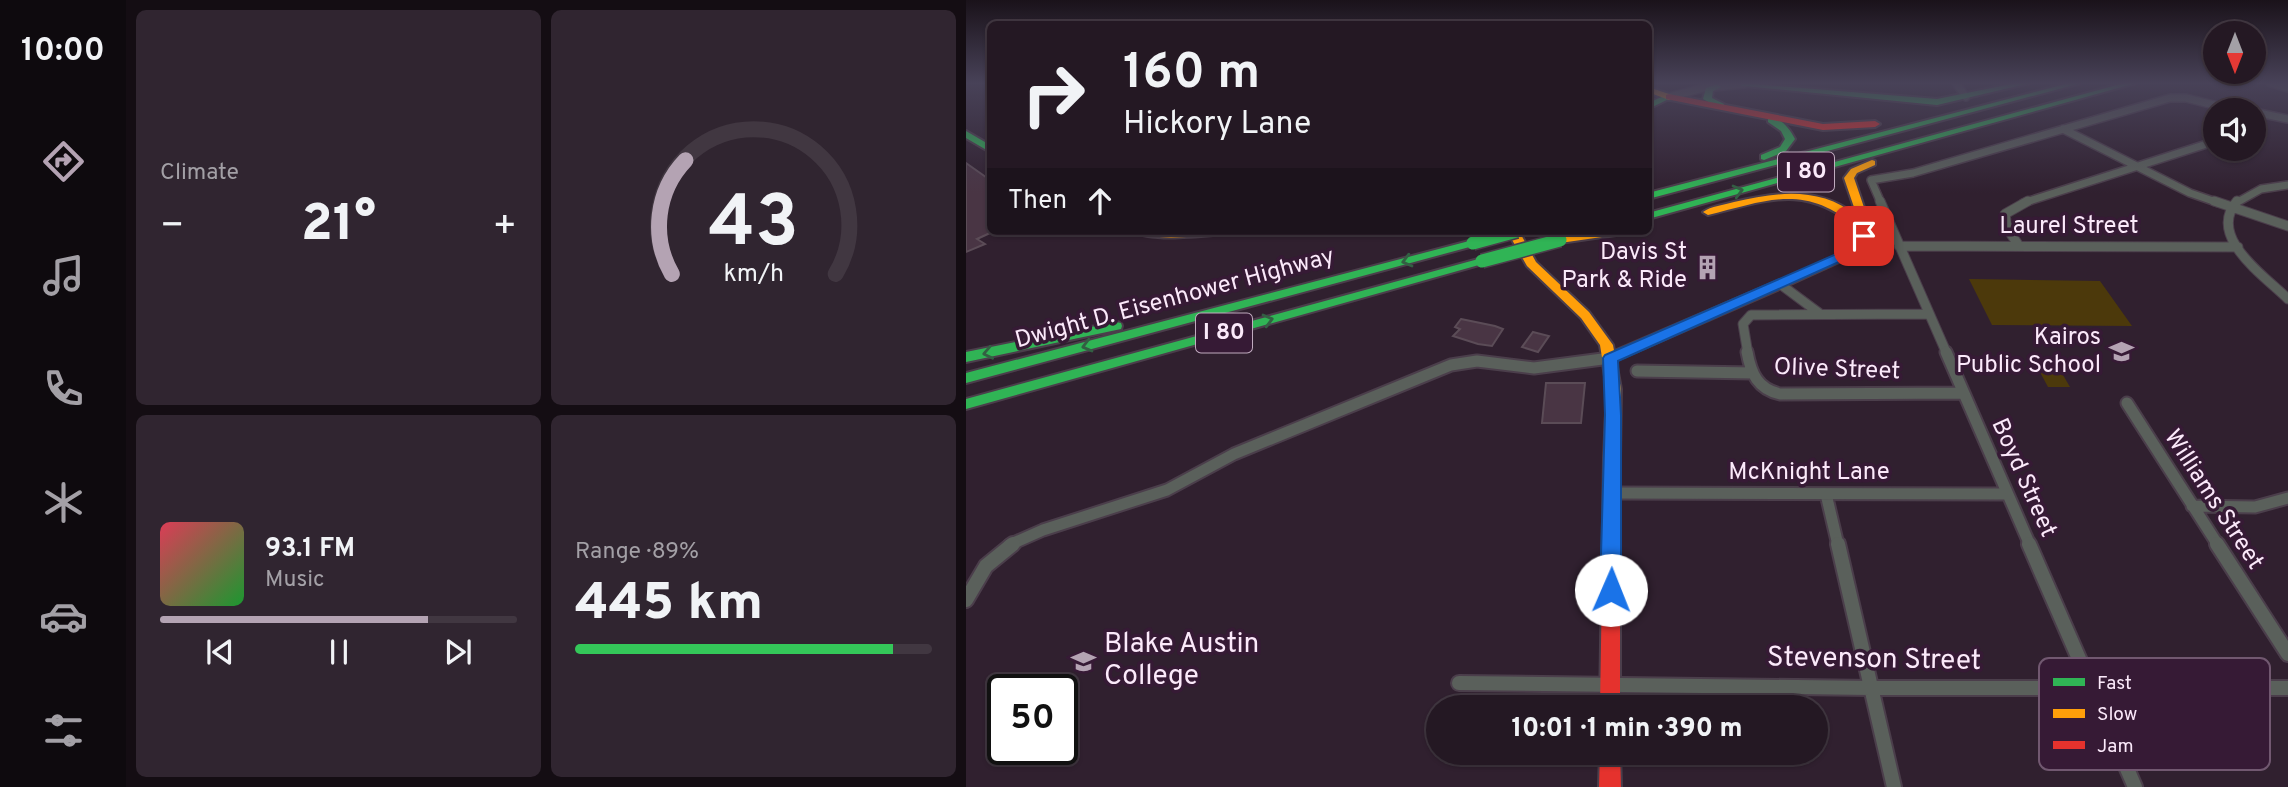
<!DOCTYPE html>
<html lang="en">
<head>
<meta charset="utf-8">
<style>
	body { margin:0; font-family:Overpass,sans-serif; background:#302530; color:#f1f3f6; height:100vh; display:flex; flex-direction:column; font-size:26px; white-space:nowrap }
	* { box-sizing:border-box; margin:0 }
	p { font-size:23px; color:#a3a0a6 }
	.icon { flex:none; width:38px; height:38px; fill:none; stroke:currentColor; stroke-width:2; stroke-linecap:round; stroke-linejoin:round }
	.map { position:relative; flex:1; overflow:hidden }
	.drawer { display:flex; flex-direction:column; gap:10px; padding:10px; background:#140d13; width:840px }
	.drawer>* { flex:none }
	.top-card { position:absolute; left:21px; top:21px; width:665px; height:214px; border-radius:10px; box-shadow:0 2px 5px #0004,0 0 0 2px #413741; background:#241823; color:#f1f3f6; overflow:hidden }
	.needle { width:46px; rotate:180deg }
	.buttons { position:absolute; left:1237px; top:21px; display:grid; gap:14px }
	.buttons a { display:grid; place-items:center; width:63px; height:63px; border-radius:50%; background:#241823; box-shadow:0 2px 5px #0004,0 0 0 2px #413741; font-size:35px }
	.speed { position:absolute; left:21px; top:674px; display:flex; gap:14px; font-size:35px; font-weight:700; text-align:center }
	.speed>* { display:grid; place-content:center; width:91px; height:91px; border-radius:50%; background:#241823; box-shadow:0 2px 5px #0004,0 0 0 2px #413741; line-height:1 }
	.speed .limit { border:4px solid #111; border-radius:10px; background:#fff; color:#111 }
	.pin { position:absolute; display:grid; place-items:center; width:60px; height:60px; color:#fff; margin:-30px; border-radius:14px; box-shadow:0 4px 10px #0006 }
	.me { position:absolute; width:77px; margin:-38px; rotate:1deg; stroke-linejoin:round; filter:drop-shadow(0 0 5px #0008) }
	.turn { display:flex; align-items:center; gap:24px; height:147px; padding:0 21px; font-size:32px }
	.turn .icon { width:91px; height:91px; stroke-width:2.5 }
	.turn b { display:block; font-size:49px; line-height:60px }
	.then { display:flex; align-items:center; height:66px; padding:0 21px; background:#0003; gap:14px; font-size:26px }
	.big { font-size:52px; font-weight:800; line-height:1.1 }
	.drawer .card { flex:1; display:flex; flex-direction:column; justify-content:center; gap:10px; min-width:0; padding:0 24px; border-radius:10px; background:#302530 }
	.drawer .dial { align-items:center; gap:0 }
	.dial svg { height:182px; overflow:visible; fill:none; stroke:#413741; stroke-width:7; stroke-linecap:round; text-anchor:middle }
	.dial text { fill:#f1f3f6; stroke:none }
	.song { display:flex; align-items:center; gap:21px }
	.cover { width:84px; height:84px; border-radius:10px; background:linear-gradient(135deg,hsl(350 70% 55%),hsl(130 70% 35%)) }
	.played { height:7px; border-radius:4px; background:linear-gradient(90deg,#b4a3b3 75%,#413741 75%) }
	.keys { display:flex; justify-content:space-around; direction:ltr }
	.heat { display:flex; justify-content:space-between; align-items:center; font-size:38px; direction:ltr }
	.charge { height:10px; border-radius:5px; background:linear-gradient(90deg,#34c759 89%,#413741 0) }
	.drawer .tiles { flex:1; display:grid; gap:10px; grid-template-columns:repeat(2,1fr) }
	.trip { position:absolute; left:460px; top:695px; width:402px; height:70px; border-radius:35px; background:#241823; box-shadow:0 2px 5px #0004,0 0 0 2px #413741; font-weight:800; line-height:70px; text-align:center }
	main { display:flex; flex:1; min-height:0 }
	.dock { display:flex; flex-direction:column; width:126px; justify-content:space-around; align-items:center; background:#0e0a0e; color:#a3a0a6 }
	.dock .icon { width:49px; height:49px }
	.dock .current { color:#b4a3b3 }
	.dock b { font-size:32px; color:#f1f3f6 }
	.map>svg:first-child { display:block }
</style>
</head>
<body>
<main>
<nav class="dock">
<b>10:00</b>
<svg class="icon current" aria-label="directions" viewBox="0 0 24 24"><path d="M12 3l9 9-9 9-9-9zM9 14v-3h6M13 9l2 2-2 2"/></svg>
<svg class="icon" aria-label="music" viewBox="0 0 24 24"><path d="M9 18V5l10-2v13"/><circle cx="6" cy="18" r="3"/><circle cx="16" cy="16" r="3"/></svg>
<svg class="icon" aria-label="phone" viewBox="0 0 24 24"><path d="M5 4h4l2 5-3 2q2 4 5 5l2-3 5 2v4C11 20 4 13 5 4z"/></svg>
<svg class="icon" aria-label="climate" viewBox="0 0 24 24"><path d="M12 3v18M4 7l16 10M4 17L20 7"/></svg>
<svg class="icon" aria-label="car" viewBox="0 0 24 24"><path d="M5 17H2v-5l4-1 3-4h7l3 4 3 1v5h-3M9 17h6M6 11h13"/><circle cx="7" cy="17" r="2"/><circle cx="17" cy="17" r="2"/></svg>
<svg class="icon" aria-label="filters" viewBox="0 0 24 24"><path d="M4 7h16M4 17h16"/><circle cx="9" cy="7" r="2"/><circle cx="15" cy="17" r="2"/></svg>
</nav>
<section class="drawer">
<div class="tiles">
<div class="card"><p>Climate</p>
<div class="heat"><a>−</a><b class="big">21°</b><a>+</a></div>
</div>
<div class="card dial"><svg viewBox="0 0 100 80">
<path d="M14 69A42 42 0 1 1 86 69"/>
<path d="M14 69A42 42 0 0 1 20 19" stroke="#b4a3b3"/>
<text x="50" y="56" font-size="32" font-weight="700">43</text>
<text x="50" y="72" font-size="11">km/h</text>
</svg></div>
<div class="card">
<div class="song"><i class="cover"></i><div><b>93.1 FM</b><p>Music</p></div></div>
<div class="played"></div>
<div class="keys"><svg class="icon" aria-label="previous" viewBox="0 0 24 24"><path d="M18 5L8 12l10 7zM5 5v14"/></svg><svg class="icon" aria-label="pause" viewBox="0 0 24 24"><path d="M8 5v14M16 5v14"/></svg><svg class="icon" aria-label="next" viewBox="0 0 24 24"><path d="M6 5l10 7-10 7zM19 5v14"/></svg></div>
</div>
<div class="card"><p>Range · 89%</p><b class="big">445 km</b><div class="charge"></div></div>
</div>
</section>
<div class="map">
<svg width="1322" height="787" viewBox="0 0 1322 787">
	<rect width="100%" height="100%" fill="#30202f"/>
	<path fill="#4c390b" d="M1003,279L1134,281L1166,326L1026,325Z
		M1069,363H1090L1104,387H1082Z"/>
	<path fill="#493544" stroke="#5b4c57" stroke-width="2" d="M0,163L24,180V233L11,239L19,244L0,252Z
		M495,319L529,326L537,329L526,346L512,344L487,336L494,329L489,327Z
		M567,332L583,336L572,352L556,347Z
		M580,383H619L615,423H576Z"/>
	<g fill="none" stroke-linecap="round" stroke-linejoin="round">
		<defs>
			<path id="street-far3" d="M990,83L1000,97
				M1305,83L1322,88
				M703,97L737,88L778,84
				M1288,112L1322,119
				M1097,129L1224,193L1253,203
				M915,203L905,180L947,173L1204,98H1220L1268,110
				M1057,203L1250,141
				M1270,203L1295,189L1322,185"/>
			<path id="street-far2" d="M914,201L981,354
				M1248,201L1322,226
				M1271,201C1240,237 1299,276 1322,299
				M933,246L1272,247
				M1053,246L1041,228L1039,214L1062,201
				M814,284L853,313
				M782,354L777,324L785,315L962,314"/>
			<path id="street-far1" d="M781,352C785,374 792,389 814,394L997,393
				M980,352L1064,545
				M671,371L787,373
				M1161,403L1252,545
				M645,493L1041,494
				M860,494L872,545
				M1226,506L1289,507L1322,498
				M43,545L77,530L201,490L268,454L485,365L511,361L568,368L644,358"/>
			<path id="street" d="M872,544L928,787
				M1063,544L1169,787
				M1251,544L1322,654
				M0,600L20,566L47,544
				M493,683L905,688H1322"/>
			<path id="fast" d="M775,83L971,99L1050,83H1064L971,105L778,86H775Z
				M1103,83H1115L682,199V193Z
				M1158,83H1170L682,219V213Z
				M751,84L755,87L747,91L746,98L758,104V108L755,109L737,99L740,88Z
				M700,95L707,97L682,109V103Z
				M802,118C815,117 823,128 829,139L820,151L798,160L795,159V155L814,147L819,139L815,131L802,122Z
				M0,131L24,145V152L0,138Z
				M507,240L513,243L511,245L0,383V373Z
				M516,258L522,261L520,263L0,409V399Z
				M814,280L820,284L818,287L649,361L644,363L637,358L639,355Z
				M150,322L155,323L156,326L155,329L0,362V352Z"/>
			<path id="slow" d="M682,87L706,95L707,97L703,100L682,92Z
				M906,160L909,161V165L891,173L888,178L903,222L901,242L884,257L818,287H810L808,284L876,253L890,241L892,228C839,183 803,200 742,215L737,212C745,206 758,205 768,202C811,192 854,186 891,216L878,178L885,169Z
				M166,231H265L259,234C238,236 183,242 166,231Z
				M541,231H553L570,262L623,312L647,345L655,389L654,458L651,462H641L638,458L641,389L634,345L615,318L561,266Z
				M634,231H663L657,234L594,243L588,240L594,237Z"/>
			<path id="jam" d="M703,94L857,124L909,121L914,124L909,127L857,130L700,99V95Z
				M646,452L651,454L654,458V707H634L638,458L641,454Z
				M634,752H654L655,787H633Z"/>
		</defs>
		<use href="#street-far3" stroke="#4b3e4b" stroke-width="10"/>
		<use href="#street-far2" stroke="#4b3e4b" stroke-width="11"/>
		<use href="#street-far1" stroke="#4b3e4b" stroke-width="15"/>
		<use href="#street" stroke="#4b3e4b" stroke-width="18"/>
		<use href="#fast" stroke="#4b3e4b" stroke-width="4"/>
		<use href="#slow" stroke="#4b3e4b" stroke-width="4"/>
		<use href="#jam" stroke="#4b3e4b" stroke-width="4"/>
		<use href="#street-far3" stroke="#5a605b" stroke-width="7"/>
		<use href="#street-far2" stroke="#5a605b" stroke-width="9"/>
		<use href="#street-far1" stroke="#5a605b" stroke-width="11"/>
		<use href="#street" stroke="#5a605b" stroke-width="14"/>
		<use href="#fast" fill="#30b455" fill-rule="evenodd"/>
		<use href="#slow" fill="#ff9f0a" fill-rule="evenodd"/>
		<use href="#jam" fill="#e5322d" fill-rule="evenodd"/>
		<defs>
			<path id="fast-bridge" d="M507,243L551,231
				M516,261L594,240"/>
		</defs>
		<use href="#fast-bridge" stroke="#4b3e4b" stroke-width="16" stroke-linecap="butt"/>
		<use href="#fast-bridge" stroke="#30b455" stroke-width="13"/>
	</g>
	<defs><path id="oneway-chevron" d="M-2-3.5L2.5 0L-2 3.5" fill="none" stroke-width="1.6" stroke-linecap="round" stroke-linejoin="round" transform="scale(1.75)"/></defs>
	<g stroke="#335f43">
		<use href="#oneway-chevron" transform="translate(772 191) rotate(-15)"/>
		<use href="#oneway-chevron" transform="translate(441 261) rotate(165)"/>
		<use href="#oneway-chevron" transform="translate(302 320) rotate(-15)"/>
		<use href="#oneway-chevron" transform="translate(121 346) rotate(165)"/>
		<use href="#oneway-chevron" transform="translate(22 353) rotate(168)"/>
	</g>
	<linearGradient id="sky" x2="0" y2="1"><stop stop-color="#1a121a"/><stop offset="0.43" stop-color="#484258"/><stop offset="1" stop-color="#484258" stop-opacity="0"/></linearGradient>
	<rect width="1322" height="193" fill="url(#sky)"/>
	<path fill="#1a73e8" stroke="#114b97" stroke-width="2" d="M898,232L904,236L895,250L884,257L652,361L655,415V590L652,597L645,599L637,597L634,590L639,415L637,358L639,355L875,252Z"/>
	<defs>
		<symbol id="building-bare" viewBox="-9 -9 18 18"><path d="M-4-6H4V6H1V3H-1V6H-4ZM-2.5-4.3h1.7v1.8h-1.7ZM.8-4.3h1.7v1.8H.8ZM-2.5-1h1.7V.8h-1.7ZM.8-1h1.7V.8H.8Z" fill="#b4a3b3" stroke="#361a35" stroke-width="2.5" paint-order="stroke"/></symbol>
		<symbol id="school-bare" viewBox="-9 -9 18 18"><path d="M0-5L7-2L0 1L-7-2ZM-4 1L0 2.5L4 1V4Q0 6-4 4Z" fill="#b4a3b3" stroke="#361a35" stroke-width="2.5" paint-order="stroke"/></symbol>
		<symbol id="university-bare" viewBox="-9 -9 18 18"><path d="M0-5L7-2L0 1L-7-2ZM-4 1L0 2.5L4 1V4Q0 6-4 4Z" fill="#b4a3b3" stroke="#361a35" stroke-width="2.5" paint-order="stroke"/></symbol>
	</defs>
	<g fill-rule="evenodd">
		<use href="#building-bare" x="724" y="250" width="35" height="35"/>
		<use href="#school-bare" x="1138" y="334" width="35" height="35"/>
		<use href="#university-bare" x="100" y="644" width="35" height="35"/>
	</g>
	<g text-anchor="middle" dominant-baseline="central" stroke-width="7" stroke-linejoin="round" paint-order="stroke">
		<g fill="#361a35" stroke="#c0abbf" stroke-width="2">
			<rect x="812" y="152.5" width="56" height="39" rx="5"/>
			<rect x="230" y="313.5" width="56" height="39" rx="5"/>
		</g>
		<g font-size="23" font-weight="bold" fill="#fbe9fa">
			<text x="840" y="172">I 80</text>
			<text x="258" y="333">I 80</text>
		</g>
		<g font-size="24" fill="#fbe9fa" stroke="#361a35">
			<text x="1103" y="227">Laurel Street</text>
			<text transform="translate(209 299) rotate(-15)">Dwight D. Eisenhower Highway</text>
			<text transform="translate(871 370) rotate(2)">Olive Street</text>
			<text x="843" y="473">McKnight Lane</text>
			<text transform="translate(1057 478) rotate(66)">Boyd Street</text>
			<text transform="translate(1247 500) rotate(57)">Williams Street</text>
		</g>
		<g font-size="24" fill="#fbe9fa" stroke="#361a35" text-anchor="end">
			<text x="721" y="253">Davis St<tspan x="721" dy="28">Park &amp; Ride</tspan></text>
			<text x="1135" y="338">Kairos<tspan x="1135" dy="28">Public School</tspan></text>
		</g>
		<g font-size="28" fill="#fbe9fa" stroke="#361a35" text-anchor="start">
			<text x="138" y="645">Blake Austin<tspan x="138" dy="32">College</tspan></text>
		</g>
		<g font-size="28" fill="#fbe9fa" stroke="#361a35">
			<text transform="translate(908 660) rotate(1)">Stevenson Street</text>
		</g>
	</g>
	<rect x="1073" y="658" width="231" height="112" rx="10" fill="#361a35" stroke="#715870" stroke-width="2"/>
	<rect x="1087" y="678" width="32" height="8" fill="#30b455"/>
	<rect x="1087" y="709" width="32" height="9" fill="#ff9f0a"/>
	<rect x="1087" y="741" width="32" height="8" fill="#e5322d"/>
	<g font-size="19" fill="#fbe9fa">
		<text x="1131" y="689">Fast</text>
		<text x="1131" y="720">Slow</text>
		<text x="1131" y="752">Jam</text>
	</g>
</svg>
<div class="buttons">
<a><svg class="needle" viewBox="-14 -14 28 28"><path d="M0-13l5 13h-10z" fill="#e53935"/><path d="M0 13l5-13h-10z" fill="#a3a0a6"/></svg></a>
<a><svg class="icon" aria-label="sound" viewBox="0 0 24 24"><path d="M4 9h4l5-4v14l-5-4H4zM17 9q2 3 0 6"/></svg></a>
</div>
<div class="speed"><div class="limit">50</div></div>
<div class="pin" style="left:898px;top:236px;background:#d93025"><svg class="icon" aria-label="arrive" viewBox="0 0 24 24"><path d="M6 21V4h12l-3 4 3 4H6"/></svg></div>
<svg class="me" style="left:645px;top:590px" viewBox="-20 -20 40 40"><circle r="19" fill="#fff"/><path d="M0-13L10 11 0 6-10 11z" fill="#1a73e8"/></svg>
<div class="trip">10:01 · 1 min · 390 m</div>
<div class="top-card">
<div class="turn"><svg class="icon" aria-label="right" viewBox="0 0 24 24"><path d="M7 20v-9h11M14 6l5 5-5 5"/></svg><div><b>160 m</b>Hickory Lane</div></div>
<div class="then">Then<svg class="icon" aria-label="ahead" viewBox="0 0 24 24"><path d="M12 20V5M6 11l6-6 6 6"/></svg></div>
</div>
</div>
</main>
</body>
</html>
